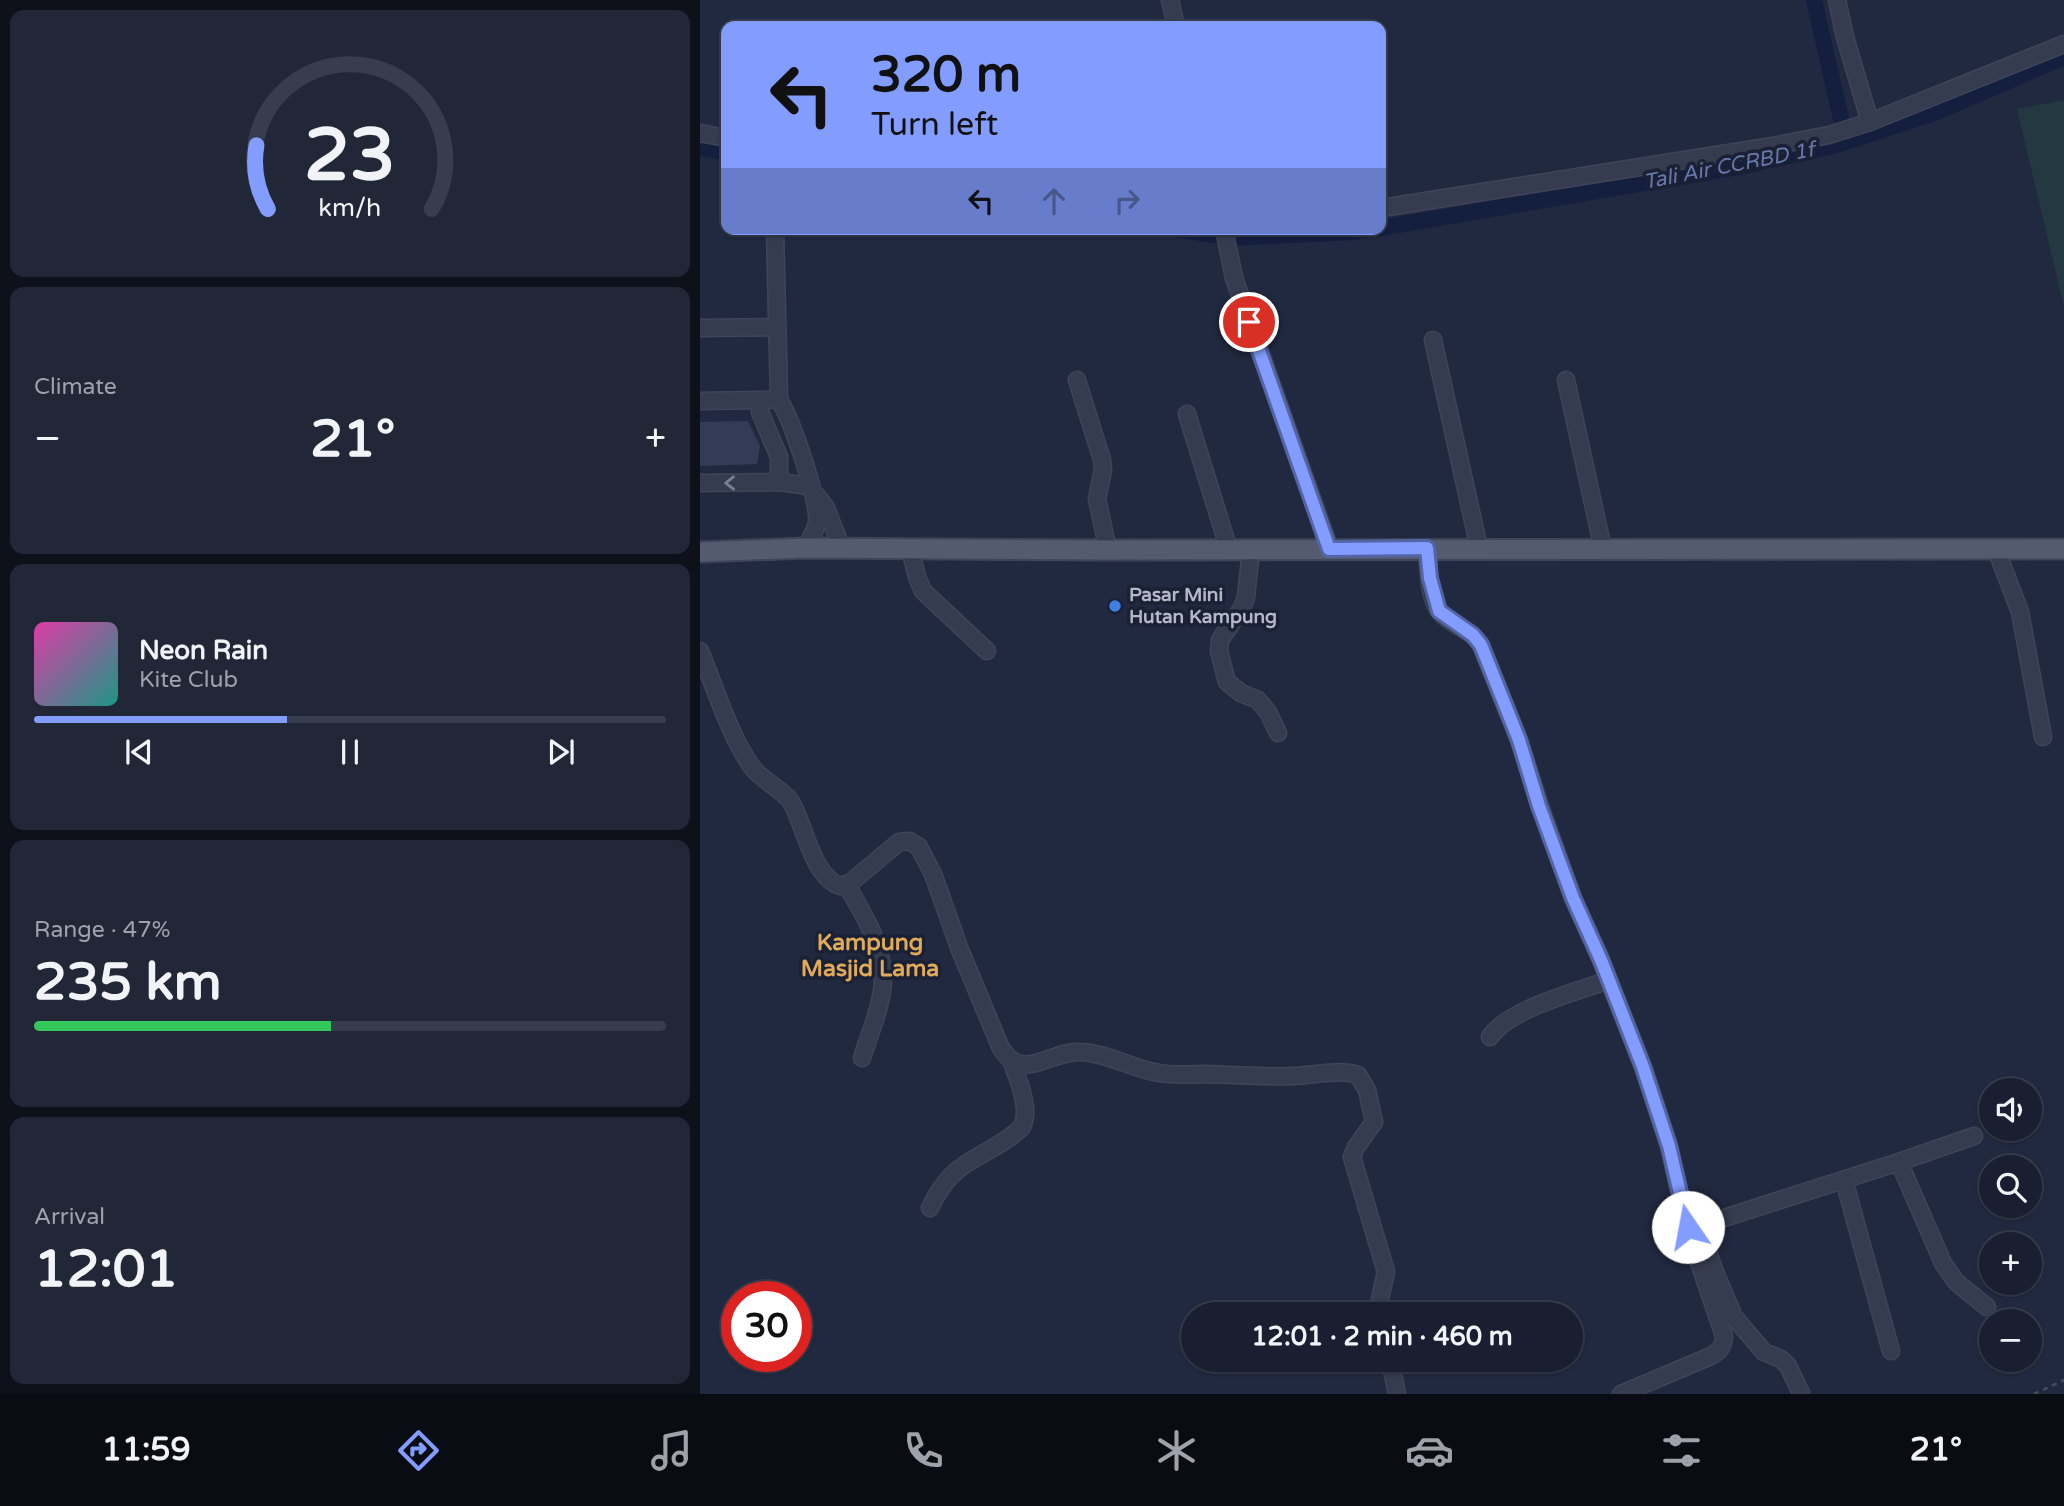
<!DOCTYPE html>
<html lang="en">
<head>
<meta charset="utf-8">
<style>
	body { margin:0; font-family:"Varela Round",sans-serif; background:#222738; color:#f1f3f6; height:100vh; display:flex; flex-direction:column; font-size:26px; white-space:nowrap }
	* { box-sizing:border-box; margin:0 }
	p { font-size:23px; color:#9fa2ab }
	.icon { flex:none; width:38px; height:38px; fill:none; stroke:currentColor; stroke-width:2; stroke-linecap:round; stroke-linejoin:round }
	.map { position:relative; flex:1; overflow:hidden }
	.panel { display:flex; flex-direction:column; gap:10px; padding:10px; background:#0e111a; width:700px }
	.panel>* { flex:none }
	.hud { position:absolute; left:21px; top:21px; width:665px; height:214px; border-radius:14px; box-shadow:0 2px 5px #0004,0 0 0 2px #373d4c; background:#829cff; color:#111; overflow:hidden }
	.buttons { position:absolute; left:1279px; top:1078px; display:grid; gap:14px }
	.buttons a { display:grid; place-items:center; width:63px; height:63px; border-radius:50%; background:#191f30; box-shadow:0 2px 5px #0004,0 0 0 2px #373d4c; font-size:35px }
	.speed { position:absolute; left:21px; top:1281px; display:flex; gap:14px; font-size:35px; font-weight:700; text-align:center }
	.speed>* { display:grid; place-content:center; width:91px; height:91px; border-radius:50%; background:#191f30; box-shadow:0 2px 5px #0004,0 0 0 2px #373d4c; line-height:1 }
	.speed .limit { border:10px solid #d22; background:#fff; color:#111 }
	.pin { position:absolute; display:grid; place-items:center; width:60px; height:60px; color:#fff; margin:-30px; border:4px solid #fff; border-radius:50%; box-shadow:0 2px 7px #0007 }
	.me { position:absolute; width:77px; margin:-38px; rotate:348deg; stroke-linejoin:round; filter:drop-shadow(0 0 5px #0008) }
	.turn { display:flex; align-items:center; gap:24px; height:147px; padding:0 35px; font-size:32px }
	.turn .icon { width:91px; height:91px; stroke-width:2.5 }
	.turn b { display:block; font-size:49px; line-height:60px }
	.lanes { display:flex; align-items:center; height:66px; padding:0 35px; background:#0003; justify-content:center; gap:35px; direction:ltr }
	.lanes .off { opacity:.35 }
	.big { font-size:52px; font-weight:700; line-height:1.1 }
	.panel .tile { flex:1; display:flex; flex-direction:column; justify-content:center; gap:10px; min-width:0; padding:0 24px; border-radius:14px; background:#222738 }
	.panel .dial { align-items:center; gap:0 }
	.dial svg { height:182px; overflow:visible; fill:none; stroke:#373d4c; stroke-width:7; stroke-linecap:round; text-anchor:middle }
	.dial text { fill:#f1f3f6; stroke:none }
	.song { display:flex; align-items:center; gap:21px }
	.cover { width:84px; height:84px; border-radius:10px; background:linear-gradient(135deg,hsl(320 70% 55%),hsl(170 70% 35%)) }
	.played { height:7px; border-radius:4px; background:linear-gradient(90deg,#829cff 40%,#373d4c 40%) }
	.keys { display:flex; justify-content:space-around; direction:ltr }
	.heat { display:flex; justify-content:space-between; align-items:center; font-size:38px; direction:ltr }
	.charge { height:10px; border-radius:5px; background:linear-gradient(90deg,#34c759 47%,#373d4c 0) }
	.trip { position:absolute; left:481px; top:1302px; width:402px; height:70px; border-radius:35px; background:#191f30; box-shadow:0 2px 5px #0004,0 0 0 2px #373d4c; font-weight:700; line-height:70px; text-align:center }
	.tabs { display:flex; height:112px; justify-content:space-around; align-items:center; background:#0a0c13; color:#9fa2ab }
	.tabs .icon { width:49px; height:49px }
	.tabs .selected { color:#829cff }
	.tabs b { font-size:32px; color:#f1f3f6 }
	main { display:flex; flex:1; min-height:0 }
	.map>svg:first-child { display:block }
</style>
</head>
<body>
<main>
<section class="panel">
<div class="tile dial"><svg viewBox="0 0 100 80">
<path d="M14 69A42 42 0 1 1 86 69"/>
<path d="M14 69A42 42 0 0 1 9 41" stroke="#829cff"/>
<text x="50" y="56" font-size="32" font-weight="700">23</text>
<text x="50" y="72" font-size="11">km/h</text>
</svg></div>
<div class="tile"><p>Climate</p>
<div class="heat"><a>−</a><b class="big">21°</b><a>+</a></div>
</div>
<div class="tile">
<div class="song"><i class="cover"></i><div><b>Neon Rain</b><p>Kite Club</p></div></div>
<div class="played"></div>
<div class="keys"><svg class="icon" aria-label="previous" viewBox="0 0 24 24"><path d="M18 5L8 12l10 7zM5 5v14"/></svg><svg class="icon" aria-label="pause" viewBox="0 0 24 24"><path d="M8 5v14M16 5v14"/></svg><svg class="icon" aria-label="next" viewBox="0 0 24 24"><path d="M6 5l10 7-10 7zM19 5v14"/></svg></div>
</div>
<div class="tile"><p>Range · 47%</p><b class="big">235 km</b><div class="charge"></div></div>
<div class="tile"><p>Arrival</p><b class="big">12:01</b></div>
</section>
<div class="map">
<svg width="1364" height="1394" viewBox="0 0 1364 1394">
	<rect width="100%" height="100%" fill="#212940"/>
	<path fill="#243841" d="M1364,100V307L1317,109Z"/>
	<g fill="none" stroke-linecap="round" stroke-linejoin="round">
		<path stroke="#141e3f" stroke-width="16" d="M1114,0L1141,119
			M0,148L26,153
			M681,228L1044,166L1137,145L1235,113L1364,57
			M478,229L513,235
			M533,238L653,232L670,229"/>
	</g>
	<path fill="#333c56" d="M48,421L60,446L57,464L0,466V422Z"/>
	<g fill="none" stroke-linecap="round" stroke-linejoin="round">
		<defs>
			<path id="minor" d="M470,0L476,26
				M1137,0L1145,37L1170,122
				M0,133L26,138
				M681,208L1073,146L1129,135L1170,122L1364,44
				M75,229L79,400C91,417 120,503 117,522C116,531 109,540 106,548
				M524,229L534,278L630,549
				M0,328L76,327
				M733,340L779,548
				M377,380L402,460L403,470L397,499L408,550
				M866,380L903,549
				M59,400L60,412L79,457V482
				M0,401L69,400
				M487,414L529,550
				M0,483L79,482L109,486
				M117,496L126,508L142,549
				M727,548C729,569 727,605 746,618C759,628 772,631 781,645L819,740L840,806L873,898L901,960L943,1067L969,1146L987,1227L1024,1336C1023,1347 1020,1351 1011,1356L921,1394
				M210,549L217,577L223,591L287,651
				M1296,549L1320,612L1343,737
				M551,550L546,597L542,608L520,640L519,651L527,682L541,693L558,700L568,712L578,733
				M0,651C15,687 30,737 52,767C62,781 79,787 90,800C105,824 111,875 140,886L150,883L199,842L209,841L219,847L233,874L260,950L300,1046C321,1085 350,1050 381,1052C407,1053 433,1069 459,1073C475,1076 491,1074 507,1074C536,1075 565,1077 594,1076C614,1075 639,1069 658,1075L667,1090L674,1122L656,1147L652,1157L686,1272L680,1299L682,1314
				M146,884C163,913 183,945 183,979C183,1003 169,1035 162,1058
				M790,1037C808,1009 877,992 909,980
				M1199,1162L1243,1263L1256,1282L1287,1307
				M1144,1180L1191,1351
				M230,1208C255,1154 286,1161 322,1127C331,1108 318,1081 312,1062
				M999,1226L1015,1272L1034,1317L1064,1352L1081,1359L1088,1366L1101,1393
				M987,1227L999,1226L1199,1162L1274,1136
				M690,1360L697,1394"/>
			<path id="major" d="M0,552L106,548L408,550L1364,549"/>
		</defs>
		<use href="#minor" stroke="#3f4558" stroke-width="19"/>
		<use href="#major" stroke="#3f4558" stroke-width="23"/>
		<path stroke="#3d5159" stroke-width="2.5" stroke-dasharray="5 5" stroke-linecap="butt" d="M1334,1394L1364,1380"/>
		<use href="#minor" stroke="#363c4f" stroke-width="16"/>
		<use href="#major" stroke="#545a70" stroke-width="19"/>
	</g>
	<defs><path id="oneway-chevron" d="M-2-3.5L2.5 0L-2 3.5" fill="none" stroke-width="1.6" stroke-linecap="round" stroke-linejoin="round" transform="scale(1.75)"/></defs>
	<use stroke="#7a8093" href="#oneway-chevron" transform="translate(30 483) rotate(179)"/>
	<g fill="none" stroke-linecap="round" stroke-linejoin="round">
		<defs>
			<path id="route" d="M549,322L629,549L727,548L730,578L739,611L773,635L781,645L819,740L839,806L873,898L901,960L943,1067L969,1146L988,1227"/>
		</defs>
		<use href="#route" stroke="#5465a6" stroke-width="18"/>
		<use href="#route" stroke="#829cff" stroke-width="12"/>
	</g>
	<circle fill="#3f7fe0" stroke="#1b2134" stroke-width="2.5" cx="415" cy="606" r="7"/>
	<g text-anchor="middle" dominant-baseline="central" stroke-width="7" stroke-linejoin="round" paint-order="stroke">
		<g font-size="19" font-weight="bold" fill="#b2b7ca" stroke="#1b2134" text-anchor="start">
			<text x="429" y="595">Pasar Mini<tspan x="429" dy="22">Hutan Kampung</tspan></text>
		</g>
		<g font-size="21" font-style="italic" fill="#6779ad" stroke="#1b2134">
			<text transform="translate(1029 166) rotate(-11)">Tali Air CCRBD 1f</text>
		</g>
		<g font-size="23" font-weight="bold" fill="#dfaa59" stroke="#1b2134">
			<text x="170" y="943">Kampung<tspan x="170" dy="26">Masjid Lama</tspan></text>
		</g>
	</g>
</svg>
<div class="buttons">
<a><svg class="icon" aria-label="sound" viewBox="0 0 24 24"><path d="M4 9h4l5-4v14l-5-4H4zM17 9q2 3 0 6"/></svg></a>
<a><svg class="icon" aria-label="search" viewBox="0 0 24 24"><circle cx="10" cy="10" r="6"/><path d="M15 15l6 6"/></svg></a>
<a>+</a>
<a>−</a>
</div>
<div class="speed"><div class="limit">30</div></div>
<div class="pin" style="left:549px;top:322px;background:#d93025"><svg class="icon" aria-label="arrive" viewBox="0 0 24 24"><path d="M6 21V4h12l-3 4 3 4H6"/></svg></div>
<svg class="me" style="left:988px;top:1227px" viewBox="-20 -20 40 40"><circle r="19" fill="#fff"/><path d="M0-13L10 11 0 6-10 11z" fill="#829cff"/></svg>
<div class="trip">12:01 · 2 min · 460 m</div>
<div class="hud">
<div class="turn"><svg class="icon" aria-label="left" viewBox="0 0 24 24"><path d="M17 20v-9H6M10 6l-5 5 5 5"/></svg><div><b>320 m</b>Turn left</div></div>
<div class="lanes"><svg class="icon" aria-label="left" viewBox="0 0 24 24"><path d="M17 20v-9H6M10 6l-5 5 5 5"/></svg><svg class="icon off" aria-label="ahead" viewBox="0 0 24 24"><path d="M12 20V5M6 11l6-6 6 6"/></svg><svg class="icon off" aria-label="right" viewBox="0 0 24 24"><path d="M7 20v-9h11M14 6l5 5-5 5"/></svg></div>
</div>
</div>
</main>
<nav class="tabs">
<b>11:59</b>
<svg class="icon selected" aria-label="directions" viewBox="0 0 24 24"><path d="M12 3l9 9-9 9-9-9zM9 14v-3h6M13 9l2 2-2 2"/></svg>
<svg class="icon" aria-label="music" viewBox="0 0 24 24"><path d="M9 18V5l10-2v13"/><circle cx="6" cy="18" r="3"/><circle cx="16" cy="16" r="3"/></svg>
<svg class="icon" aria-label="phone" viewBox="0 0 24 24"><path d="M5 4h4l2 5-3 2q2 4 5 5l2-3 5 2v4C11 20 4 13 5 4z"/></svg>
<svg class="icon" aria-label="climate" viewBox="0 0 24 24"><path d="M12 3v18M4 7l16 10M4 17L20 7"/></svg>
<svg class="icon" aria-label="car" viewBox="0 0 24 24"><path d="M5 17H2v-5l4-1 3-4h7l3 4 3 1v5h-3M9 17h6M6 11h13"/><circle cx="7" cy="17" r="2"/><circle cx="17" cy="17" r="2"/></svg>
<svg class="icon" aria-label="filters" viewBox="0 0 24 24"><path d="M4 7h16M4 17h16"/><circle cx="9" cy="7" r="2"/><circle cx="15" cy="17" r="2"/></svg>
<b>21°</b>
</nav>
</body>
</html>
